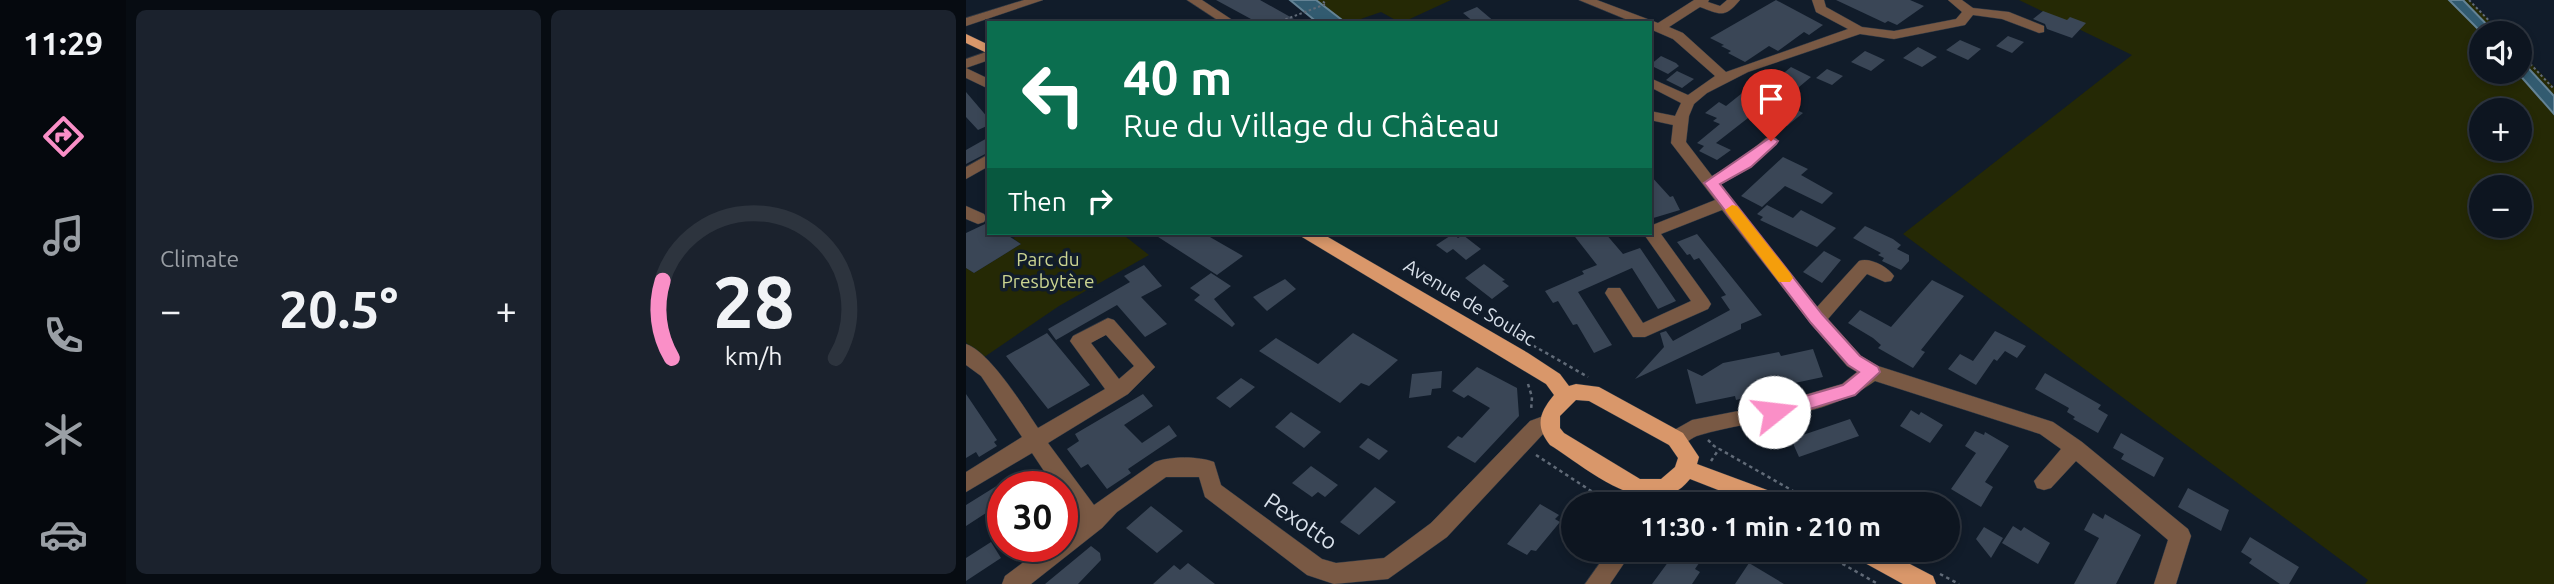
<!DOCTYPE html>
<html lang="en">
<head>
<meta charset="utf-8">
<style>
	body { margin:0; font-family:Ubuntu,sans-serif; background:#1b222d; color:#f1f3f6; height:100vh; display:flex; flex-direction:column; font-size:26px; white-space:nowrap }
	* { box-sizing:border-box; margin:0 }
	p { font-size:23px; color:#9a9fa5 }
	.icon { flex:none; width:38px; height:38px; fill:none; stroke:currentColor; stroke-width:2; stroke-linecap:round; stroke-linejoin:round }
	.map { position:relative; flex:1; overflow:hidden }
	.panel { display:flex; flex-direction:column; gap:10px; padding:10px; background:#070c12; width:840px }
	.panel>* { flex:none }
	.guide { position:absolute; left:21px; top:21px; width:665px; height:214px; border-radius:0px; box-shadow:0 4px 10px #0003,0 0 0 2px #2d343e; background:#0b6e4f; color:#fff; overflow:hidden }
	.fabs { position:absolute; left:1503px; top:21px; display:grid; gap:14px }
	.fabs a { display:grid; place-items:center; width:63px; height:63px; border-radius:50%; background:#0d1520; box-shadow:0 4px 10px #0003,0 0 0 2px #2d343e; font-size:35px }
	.speed { position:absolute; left:21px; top:471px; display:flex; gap:14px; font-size:35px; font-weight:700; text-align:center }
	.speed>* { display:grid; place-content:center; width:91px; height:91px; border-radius:50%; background:#0d1520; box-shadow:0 4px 10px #0003,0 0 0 2px #2d343e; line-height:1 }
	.speed .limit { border:10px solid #d22; background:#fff; color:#111 }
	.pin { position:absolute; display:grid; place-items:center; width:60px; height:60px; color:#fff; margin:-72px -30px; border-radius:50% 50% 50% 0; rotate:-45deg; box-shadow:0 0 7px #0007 }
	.pin .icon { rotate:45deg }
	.me { position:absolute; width:77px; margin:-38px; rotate:74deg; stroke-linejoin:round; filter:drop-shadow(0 0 5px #0008) }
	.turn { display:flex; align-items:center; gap:24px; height:147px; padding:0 21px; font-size:32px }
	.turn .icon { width:91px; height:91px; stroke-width:2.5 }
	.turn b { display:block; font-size:49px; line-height:60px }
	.then { display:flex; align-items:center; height:66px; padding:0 21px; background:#0003; gap:14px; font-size:26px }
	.big { font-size:52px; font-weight:700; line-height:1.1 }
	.panel .tile { flex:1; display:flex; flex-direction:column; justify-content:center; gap:10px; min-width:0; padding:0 24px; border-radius:10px; background:#1b222d }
	.panel .dial { align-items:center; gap:0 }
	.dial svg { height:182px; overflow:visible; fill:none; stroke:#2d343e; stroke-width:7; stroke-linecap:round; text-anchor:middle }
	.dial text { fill:#f1f3f6; stroke:none }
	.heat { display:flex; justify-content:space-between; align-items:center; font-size:38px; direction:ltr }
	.panel .tiles { flex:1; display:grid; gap:10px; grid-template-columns:repeat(2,1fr) }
	.trip { position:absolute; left:595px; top:492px; width:399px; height:70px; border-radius:35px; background:#0d1520; box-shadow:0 4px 10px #0003,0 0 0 2px #2d343e; font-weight:700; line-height:70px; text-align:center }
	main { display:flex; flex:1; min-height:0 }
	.tabs { display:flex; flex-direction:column; width:126px; justify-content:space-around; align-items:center; background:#05080d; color:#9a9fa5 }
	.tabs .icon { width:49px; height:49px }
	.tabs .active { color:#fa8fc7 }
	.tabs b { font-size:32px; color:#f1f3f6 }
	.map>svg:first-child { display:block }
</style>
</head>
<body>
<main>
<nav class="tabs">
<b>11:29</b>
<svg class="icon active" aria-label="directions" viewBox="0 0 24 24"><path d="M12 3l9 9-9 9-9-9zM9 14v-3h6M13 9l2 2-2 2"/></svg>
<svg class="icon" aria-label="music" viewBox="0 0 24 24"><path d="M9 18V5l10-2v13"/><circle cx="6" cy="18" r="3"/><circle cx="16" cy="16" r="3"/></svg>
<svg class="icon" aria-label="phone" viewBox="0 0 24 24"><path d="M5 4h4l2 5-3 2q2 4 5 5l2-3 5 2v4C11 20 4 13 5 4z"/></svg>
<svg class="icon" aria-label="climate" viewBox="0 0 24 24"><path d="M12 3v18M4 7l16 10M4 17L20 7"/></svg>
<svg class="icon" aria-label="car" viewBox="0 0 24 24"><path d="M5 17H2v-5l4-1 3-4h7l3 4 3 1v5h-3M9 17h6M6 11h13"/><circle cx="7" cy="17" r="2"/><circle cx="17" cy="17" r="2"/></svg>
</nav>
<section class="panel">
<div class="tiles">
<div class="tile"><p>Climate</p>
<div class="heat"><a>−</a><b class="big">20.5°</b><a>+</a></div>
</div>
<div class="tile dial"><svg viewBox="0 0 100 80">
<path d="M14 69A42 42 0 1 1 86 69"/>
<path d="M14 69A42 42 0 0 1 10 35" stroke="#fa8fc7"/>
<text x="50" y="56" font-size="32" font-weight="700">28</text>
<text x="50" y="72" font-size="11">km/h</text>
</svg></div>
</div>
</section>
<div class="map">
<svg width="1588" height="584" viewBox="0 0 1588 584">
	<rect width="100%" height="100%" fill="#111c2a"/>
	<path fill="#252905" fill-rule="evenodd" d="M324,0H485L435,23L415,12L383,23H352Z
		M1053,0H1503L1536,33H1516V72H1554V52L1588,87V584H1399L1402,580L937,234L1166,55ZM1516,110H1554V149H1516ZM1516,187H1554V226H1516Z
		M56,233H155L183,255L93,306L11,362L0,342V268L8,273L55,244L47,238Z"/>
	<path fill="#325b70" stroke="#648395" stroke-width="2" d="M324,0H350L380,23H352Z
		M1483,0H1497L1529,33H1516Z
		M1554,59L1588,96V114L1551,72H1554Z"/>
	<path fill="#3a4656" d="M250,0H294L335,23H285V19Z
		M810,0L857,25L843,35L838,32L812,51L803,46L779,62L762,53L765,51L755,46L758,45L744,38Z
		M870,0H944L958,6L931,25L922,21L919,23Z
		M511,7L530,23H509L497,13Z
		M1077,11L1101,20L1104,17L1120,23L1106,38L1081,29L1079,24L1067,19Z
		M1042,36L1058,42L1046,53L1030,46Z
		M994,40L1015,49L1002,60L980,50Z
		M952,47L971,57L956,67L937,58Z
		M899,51L919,60L905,71L885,62Z
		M695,56L710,63L713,66L702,74L684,65Z
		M825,67L845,77L815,102L837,113L821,126L791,111L750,143L765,150L751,160L733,151L738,146L731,143L754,124L747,121L751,118L739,113L753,102L760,106L785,86L796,91Z
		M861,69L877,76L866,85L850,78Z
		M711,71L728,79L716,88L700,80Z
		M0,92L23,119V125L12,130L0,117Z
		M23,137V152L0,164V150Z
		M817,157L842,169L835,175L867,193L856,204L819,186L796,207L775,196Z
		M684,175L704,197L707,196L714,210L684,219Z
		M801,205L827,218L835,210L870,228L851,247L794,220L797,217L791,214Z
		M22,219L23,233H38L55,244L8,273L0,268V233L19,224Z
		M899,226L927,239L935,245L931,249L943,255V261L935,270L916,261L918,258L912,255L915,253L887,238Z
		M186,233H237L277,256L251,275Z
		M606,233H639L657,254L674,248L710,301L692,309L666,268L612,292L646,345L628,353L611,324L607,325L592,301L587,303L579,291L618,274L616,271L631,265Z
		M487,234L492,238L497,235L515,249L500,260L487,249L481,253L470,245Z
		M731,234L796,315L775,324V329L669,379L698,347L694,333L700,331L707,341L764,310L755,297L760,295L733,258L728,260L724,254L721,255L711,242Z
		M858,251L875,260L856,283L837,272Z
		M518,264L539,280L536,281L543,286L526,299L499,278Z
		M178,265L196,286L175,297L201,324L179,337L151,305L90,340L82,329L164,282L158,276Z
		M245,273L265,286L248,299L269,324L266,327L228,300L234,295L224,288Z
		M319,279L330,289L301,311L287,297Z
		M966,280L998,296L955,350L959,352L947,368L912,348L915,345L907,338L882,323L894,310L925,327Z
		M1029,331L1060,346L1051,358L1039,351L1031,361L1028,359L1010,385L982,369L994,354L1007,361Z
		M81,333L124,385L82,409L40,356Z
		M387,333L432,360L403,386L395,383L374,403L293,351L310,338L352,364Z
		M847,349L857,377L824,384V386L797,392V394L770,400L769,396L730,404L721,369L736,376L757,363L813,352L815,356Z
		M511,367L551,388L553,416L509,463L481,447L492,436L496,438L524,408L502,395L498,398L486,391Z
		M476,371L475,388L466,389L465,395L443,398L446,374Z
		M1079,373L1135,405L1132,409L1142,415L1132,433L1107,419L1109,417L1101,412L1103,408L1069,389Z
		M275,378L289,387L264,408L250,398Z
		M0,394L31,440L28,442L31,446L13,457L10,452L0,458Z
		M177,394L187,406L158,425L176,443L203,425L211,436L162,469L165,473L141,489L122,464L115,468L101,449L113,441L109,434Z
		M945,410L953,415L955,412L977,425L964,443L934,426Z
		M325,412L355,432L338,448L309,427Z
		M884,419L893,436L833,457L825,439Z
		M1009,431L1018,435L1019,432L1043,446L1019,482L1027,487L1015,507L985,489L1010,453L999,446Z
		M1155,433L1198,458L1188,477L1155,459L1158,454L1147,448Z
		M402,438L422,451L413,460L393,447Z
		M345,466L372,485L359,497L352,492L346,497L326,483Z
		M37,482V502L0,526V505Z
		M409,487L430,502L393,535L374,522Z
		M1222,488L1263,510L1255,531L1212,507Z
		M574,504L593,515L589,519L594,522L570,551L565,550L561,555L541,544Z
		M185,506L217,531L191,553L160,528Z
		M1127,513L1137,519L1139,514L1175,535L1150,584H1108L1133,538L1118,530Z
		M1047,526L1055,531L1058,527L1084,543L1072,564L1036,543Z
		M1018,527L1037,538L1025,558L1010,539Z
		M1284,537L1333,567L1323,584H1314L1283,563L1286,559L1275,552Z
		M25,542L35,558L0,581V558Z
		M125,546L134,553L135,560L112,584H79Z
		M711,550H742L729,569L734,572L726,584H686Z
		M222,563L249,584H187L208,565L214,570Z
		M783,563L818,584H769Z"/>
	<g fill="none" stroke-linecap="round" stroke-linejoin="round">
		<defs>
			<path id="minor" d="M58,0H77L0,26V18Z
				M221,0H236L271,23H256Z
				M613,0H631L692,23L728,0H743L742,2L754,6L761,0H774C759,18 755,15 734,7L703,27L717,33L760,72L882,29L850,12L846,0H858L860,7L896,27L928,31L990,19L996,12L982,0H996L1007,8L1043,12L1078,26V32L1073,33L1036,19L1007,15L999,25L928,39L894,34L782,72L741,93L728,104L723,116L720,142L746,176L775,159L800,138H810L812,141L810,144L785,167L754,185L851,307L893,261C904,257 922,267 928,276L925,281L919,282L901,274L862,319L895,356L912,366L1087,422L1116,442L1222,529L1225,536L1210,584H1188L1202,540L1110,461L1085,488L1078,490L1071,488L1068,481L1095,449L1074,434L909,381C859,418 792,418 734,435C725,437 719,445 710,448L703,445L700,439L703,433L726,420L808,404L876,384L891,372L881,366L845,324L756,210L695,234L742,299L745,304L742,309L679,337H667L639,293L642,288H654L677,323L725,301L677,233H684V226L749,200L705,143L707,125L684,120V111L709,116L715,103L684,87V78L722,95L749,76L707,39L684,29V23H669Z
				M23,51V60L0,68L23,79V89L0,78V59Z
				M23,154V166L0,179V167Z
				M0,206L18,214L20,218L18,222L12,224L0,219Z
				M142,318L148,320L189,367L162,394L82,443L128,505L189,462C204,456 233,456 248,462L255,485L356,559L370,563L418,558L465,523L564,421L583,414L590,416L593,422L590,428L578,433L481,537L422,579L368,584L341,575L239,497L233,477H200L151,512L136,528L65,584H36L39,576L79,546H96V532L113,518L96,497V486H88L66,453L0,492V472L56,437L15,376L0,365V344C24,352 57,406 72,428L139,389L104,341L107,336ZM140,335L168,366L153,379L125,343Z
				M683,482L690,484L693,491L690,504H668L676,484Z
				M643,550H667L644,584H619Z"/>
			<path id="major" d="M0,34L23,45V54L0,43Z
				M334,233H355L562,353L594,374L603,386L610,384L633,387L717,433L733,457L731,464L820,497L824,504H788L724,479C686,527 621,468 584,445C569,426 573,413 588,395L580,384L336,237ZM610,400L623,401L703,445L712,458L709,467L695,479H674L598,433L594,428V416Z
				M885,550H917L967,576L970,584H937L888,557Z"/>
		</defs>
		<use href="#minor" stroke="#2d3845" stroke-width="1"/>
		<use href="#major" stroke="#2d3845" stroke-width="1"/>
		<path stroke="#616b78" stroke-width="2" stroke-dasharray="2.5 2.5" stroke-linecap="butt" d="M1503,0L1535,33
			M310,23L360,4L355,0
			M1554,53L1588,89"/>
		<path stroke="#616b78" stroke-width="2.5" stroke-dasharray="3.5 3.5" stroke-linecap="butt" d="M561,342L622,377
			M562,384L566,397L565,411
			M742,440L748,446L850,504
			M570,455L645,504
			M745,461L753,449
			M714,504L736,498L759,504
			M852,550L912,584
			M974,574L993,584"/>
		<use href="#minor" fill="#795944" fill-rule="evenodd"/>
		<use href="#major" fill="#d9976a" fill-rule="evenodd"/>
	</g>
	<path fill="#fa8fc7" stroke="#a25d81" stroke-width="2" d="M805,137L812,141L810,144L785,167L754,184L856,314L894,356L912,367L914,372L889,395L808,420L802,417L799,412L802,407L877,385L893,372L882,365L845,323L738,183Z"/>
	<path fill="#f59e0b" d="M766,205L771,206L824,273L827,278L824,282H813L761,213L759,210Z"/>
	<g text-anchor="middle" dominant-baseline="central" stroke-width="7" stroke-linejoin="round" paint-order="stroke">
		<g font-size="19" fill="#cbd491" stroke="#111c2a">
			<text x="82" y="259">Parc du<tspan x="82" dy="22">Presbytère</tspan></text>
		</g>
		<g font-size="19" fill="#d9e1eb" stroke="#111c2a">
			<text transform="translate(504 302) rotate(31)">Avenue de Soulac</text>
		</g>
		<g font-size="23" fill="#d9e1eb" stroke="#111c2a">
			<text transform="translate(335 521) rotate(34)">Pexotto</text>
		</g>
	</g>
</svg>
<div class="fabs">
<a><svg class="icon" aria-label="sound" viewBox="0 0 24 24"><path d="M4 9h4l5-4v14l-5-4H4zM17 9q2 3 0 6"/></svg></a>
<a>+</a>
<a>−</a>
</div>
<div class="speed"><div class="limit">30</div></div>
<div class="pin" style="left:805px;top:141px;background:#d93025"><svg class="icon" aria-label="arrive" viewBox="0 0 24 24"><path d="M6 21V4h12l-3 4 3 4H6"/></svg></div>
<svg class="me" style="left:808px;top:412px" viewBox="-20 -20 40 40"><circle r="19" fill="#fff"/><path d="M0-13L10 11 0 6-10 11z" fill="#fa8fc7"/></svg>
<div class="trip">11:30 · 1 min · 210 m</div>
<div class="guide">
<div class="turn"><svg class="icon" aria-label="left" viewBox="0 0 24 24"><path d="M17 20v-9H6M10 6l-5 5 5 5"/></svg><div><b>40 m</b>Rue du Village du Château</div></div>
<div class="then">Then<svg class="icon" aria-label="right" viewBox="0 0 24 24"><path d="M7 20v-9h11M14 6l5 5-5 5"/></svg></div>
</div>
</div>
</main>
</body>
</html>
